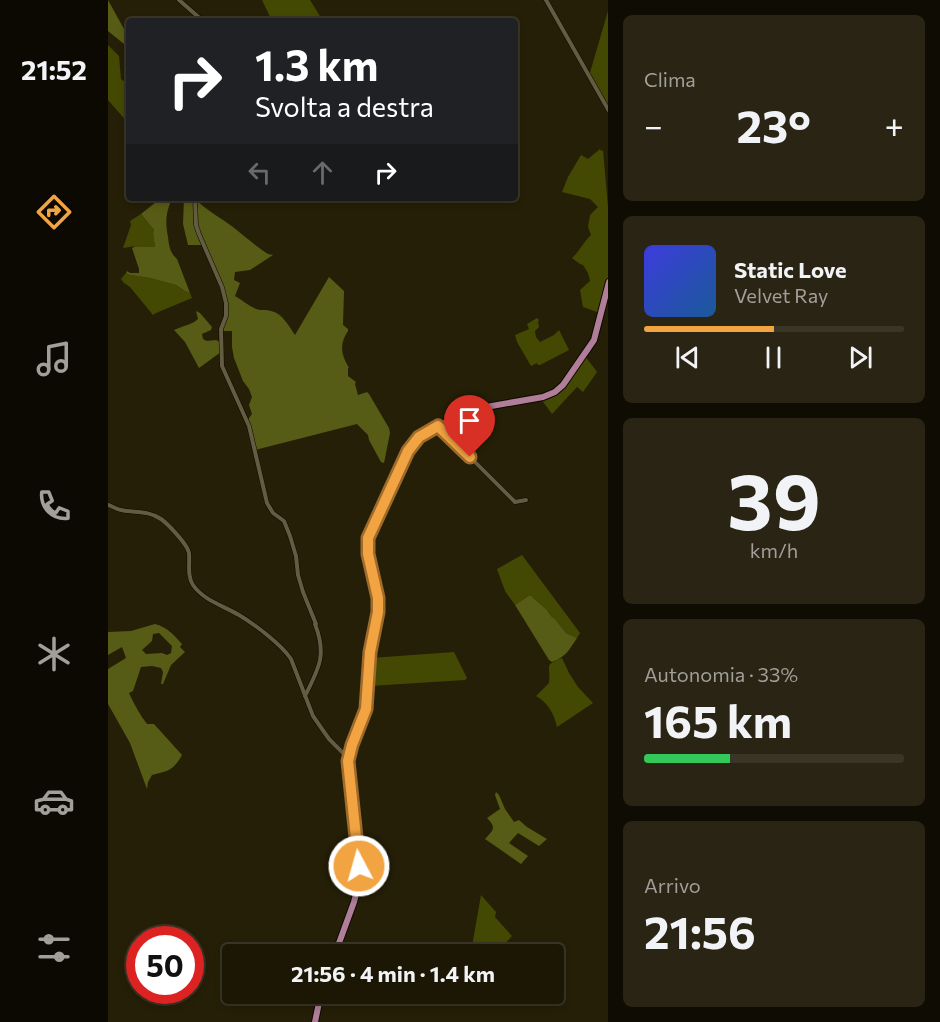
<!DOCTYPE html>
<html lang="it">
<head>
<meta charset="utf-8">
<style>
	body { margin:0; font-family:Commissioner,sans-serif; background:#292413; color:#f1f3f6; height:100vh; display:flex; flex-direction:column; font-size:22px; white-space:nowrap }
	* { box-sizing:border-box; margin:0 }
	p { font-size:20px; color:#a09f9a }
	.icon { flex:none; width:33px; height:33px; fill:none; stroke:currentColor; stroke-width:2; stroke-linecap:round; stroke-linejoin:round }
	.map { position:relative; flex:1; overflow:hidden }
	.panel { display:flex; flex-direction:column; gap:15px; padding:15px; background:#0f0d03; width:332px }
	.panel>* { flex:none }
	.banner { position:absolute; left:18px; top:18px; width:392px; height:183px; border-radius:6px; box-shadow:0 3px 9px #0003,0 0 0 2px #3a3627; background:#202124; color:#fff; overflow:hidden }
	.speed { position:absolute; left:18px; top:926px; display:flex; gap:12px; font-size:30px; font-weight:700; text-align:center }
	.speed>* { display:grid; place-content:center; width:78px; height:78px; border-radius:50%; background:#1c1705; box-shadow:0 3px 9px #0003,0 0 0 2px #3a3627; line-height:1 }
	.speed .limit { border:9px solid #d22; background:#fff; color:#111 }
	.pin { position:absolute; display:grid; place-items:center; width:51px; height:51px; color:#fff; margin:-62px -26px; border-radius:50% 50% 50% 0; rotate:-45deg; box-shadow:0 0 6px #0007 }
	.pin .icon { rotate:45deg }
	.me { position:absolute; width:66px; margin:-33px; rotate:354deg; stroke-linejoin:round; filter:drop-shadow(0 0 4px #0008) }
	.turn { display:flex; align-items:center; gap:21px; height:126px; padding:0 30px; font-size:27px }
	.turn .icon { width:78px; height:78px; stroke-width:2.5 }
	.turn b { display:block; font-size:42px; line-height:51px }
	.lanes { display:flex; align-items:center; height:57px; padding:0 30px; background:#0003; justify-content:center; gap:30px; direction:ltr }
	.lanes .off { opacity:.35 }
	.big { font-size:45px; font-weight:700; line-height:1.1 }
	.panel .card { flex:1; display:flex; flex-direction:column; justify-content:center; gap:9px; min-width:0; padding:0 21px; border-radius:9px; background:#292413 }
	.panel .dial { align-items:center; gap:0 }
	.dial b { font-size:78px; line-height:1 }
	.song { display:flex; align-items:center; gap:18px }
	.cover { width:72px; height:72px; border-radius:9px; background:linear-gradient(135deg,hsl(240 70% 55%),hsl(210 70% 35%)) }
	.played { height:6px; border-radius:3px; background:linear-gradient(90deg,#f3a442 50%,#3a3627 50%) }
	.keys { display:flex; justify-content:space-around; direction:ltr }
	.heat { display:flex; justify-content:space-between; align-items:center; font-size:33px; direction:ltr }
	.charge { height:9px; border-radius:4px; background:linear-gradient(90deg,#34c759 33%,#3a3627 0) }
	.trip { position:absolute; left:114px; top:944px; width:342px; height:60px; border-radius:6px; background:#1c1705; box-shadow:0 3px 9px #0003,0 0 0 2px #3a3627; font-weight:700; line-height:60px; text-align:center }
	main { display:flex; flex:1; min-height:0 }
	.dock { display:flex; flex-direction:column; width:108px; justify-content:space-around; align-items:center; background:#0b0902; color:#a09f9a }
	.dock .icon { width:42px; height:42px }
	.dock .active { color:#f3a442 }
	.dock b { font-size:27px; color:#f1f3f6 }
	.map>svg:first-child { display:block }
</style>
</head>
<body>
<main>
<nav class="dock">
<b>21:52</b>
<svg class="icon active" aria-label="directions" viewBox="0 0 24 24"><path d="M12 3l9 9-9 9-9-9zM9 14v-3h6M13 9l2 2-2 2"/></svg>
<svg class="icon" aria-label="music" viewBox="0 0 24 24"><path d="M9 18V5l10-2v13"/><circle cx="6" cy="18" r="3"/><circle cx="16" cy="16" r="3"/></svg>
<svg class="icon" aria-label="phone" viewBox="0 0 24 24"><path d="M5 4h4l2 5-3 2q2 4 5 5l2-3 5 2v4C11 20 4 13 5 4z"/></svg>
<svg class="icon" aria-label="climate" viewBox="0 0 24 24"><path d="M12 3v18M4 7l16 10M4 17L20 7"/></svg>
<svg class="icon" aria-label="car" viewBox="0 0 24 24"><path d="M5 17H2v-5l4-1 3-4h7l3 4 3 1v5h-3M9 17h6M6 11h13"/><circle cx="7" cy="17" r="2"/><circle cx="17" cy="17" r="2"/></svg>
<svg class="icon" aria-label="filters" viewBox="0 0 24 24"><path d="M4 7h16M4 17h16"/><circle cx="9" cy="7" r="2"/><circle cx="15" cy="17" r="2"/></svg>
</nav>
<div class="map">
<svg width="501" height="1022" viewBox="0 0 501 1022">
	<rect width="100%" height="100%" fill="#251f07"/>
	<path fill="#434902" d="M154,0H202L215,21H164Z
		M500,11V110L481,76Z
		M0,45L11,56L13,79L18,83L21,88V124L0,100Z
		M492,149L493,151L495,150L501,218V276L492,313L475,307L472,290L482,281L480,273L475,265L472,264L464,258C472,251 475,242 483,235L480,227L482,215L490,207L482,199L454,192L460,177L473,155L480,159Z
		M33,214L46,230L45,234L47,247H31L28,246L15,248L23,225L22,221Z
		M18,273L22,275L42,278L68,285L77,291L82,293L84,298L48,313L45,315L22,287L16,283L13,279Z
		M429,318L431,320L430,322L431,327L427,331L428,337L432,342L446,335L451,330L461,350L432,365H430L429,363L423,366L409,342L407,335L421,329L419,324Z
		M477,356L489,372L475,392L469,387L444,414L433,399L441,397Z
		M414,555L472,633L469,638L458,633L447,619L443,616L438,609L422,595L407,605L397,591L389,569Z
		M346,652L359,678L357,680L262,686L263,658Z
		M454,658L461,673L470,687L485,703L449,727C446,713 440,703 428,696L441,683C443,664 435,666 454,658Z
		M373,895L388,912L387,917L404,936C387,955 389,955 363,952Z"/>
	<path fill="#565c15" fill-rule="evenodd" d="M0,0L21,38V60L16,44L0,31Z
		M45,198H64C58,213 57,221 60,237C61,246 62,253 69,259L82,293L77,291L68,285L42,278L22,275L18,273L19,271L22,273H31V269L24,248L28,246L31,247H47L45,234L46,230L33,214L48,202Z
		M76,198H88L89,201C100,211 113,218 125,227C136,236 148,246 160,254L165,255L142,270L127,272L126,280L132,283L127,296C134,300 141,306 148,309C153,311 158,309 163,311C174,313 181,326 187,335L221,277L236,291L235,325L240,329V331C231,344 233,355 241,368H240V376L248,382L247,384L250,395L259,392L261,394L281,428L282,433L276,463L273,462L261,440L260,435L249,424L147,450L139,421L144,414L141,405L144,397L141,389L135,381L126,358L124,347V331H112L118,312L115,293L94,245H80L75,224Z
		M88,311L92,313L104,327L103,330L94,334L95,339L99,341L108,340L112,342L113,352L91,368L77,342L66,330C74,326 84,325 90,319Z
		M422,595L438,609L443,616L447,619L458,633L469,638C461,650 458,657 444,662L441,660L407,605Z
		M47,624C59,627 66,635 74,644L72,647L77,652L63,665L55,684H53L55,672L53,668L44,666L33,667L25,691L21,693C26,704 32,715 39,724H46L74,755C65,771 60,771 44,775L40,782L39,789L22,743L0,704V669L18,658L14,647L0,655V632L23,631ZM51,633L64,646L63,653L59,655L54,653L38,654L34,650L44,641L45,634Z
		M388,792L391,795L397,809L406,822L411,820L419,827L439,839L431,846L410,833L401,843L420,856L413,864L377,839C385,830 389,828 379,818L392,809L387,795Z"/>
	<g fill="none" stroke-linecap="round" stroke-linejoin="round">
		<defs>
			<path id="minor" d="M71,0L95,21
				M438,0L501,111
				M87,198L88,225L91,234L114,287L118,303V316L113,329L114,366L141,426L159,503L165,513L176,521L182,536L188,556L190,575L195,592L208,624
				M331,426L407,502L418,500
				M0,505C4,506 8,509 13,510C26,513 40,510 53,519C60,524 80,545 81,553C82,564 79,576 85,585C95,600 116,606 131,615C146,624 173,644 183,659L205,716L221,739L240,758
				M197,696C211,668 219,655 207,624"/>
			<path id="major" d="M227,954L246,902L251,882L240,761C242,744 252,730 257,714C264,693 259,670 262,649C265,634 271,620 270,604C269,580 254,556 262,532L295,460L304,444L311,437L361,410L435,397L447,392L455,385L486,340L501,282
				M207,1022L213,993"/>
		</defs>
		<use href="#minor" stroke="#0e0800" stroke-width="5"/>
		<use href="#major" stroke="#0e0800" stroke-width="8"/>
		<use href="#minor" stroke="#635c43" stroke-width="4"/>
		<use href="#major" stroke="#b07e99" stroke-width="6"/>
	</g>
	<g fill="none" stroke-linecap="round" stroke-linejoin="round">
		<defs>
			<path id="route" d="M251,866L240,761L244,745L258,709L262,652L270,612V598L260,554V538L300,451L311,437L330,426L362,457"/>
		</defs>
		<use href="#route" stroke="#9e6b2b" stroke-width="15"/>
		<use href="#route" stroke="#f3a442" stroke-width="10"/>
	</g>
</svg>
<div class="speed"><div class="limit">50</div></div>
<div class="pin" style="left:362px;top:457px;background:#d93025"><svg class="icon" aria-label="arrive" viewBox="0 0 24 24"><path d="M6 21V4h12l-3 4 3 4H6"/></svg></div>
<svg class="me" style="left:251px;top:866px" viewBox="-20 -20 40 40"><circle r="17" fill="#f3a442" stroke="#fff" stroke-width="3"/><path d="M0-11L8 9 0 5-8 9z" fill="#fff"/></svg>
<div class="trip">21:56 · 4 min · 1.4 km</div>
<div class="banner">
<div class="turn"><svg class="icon" aria-label="right" viewBox="0 0 24 24"><path d="M7 20v-9h11M14 6l5 5-5 5"/></svg><div><b>1.3 km</b>Svolta a destra</div></div>
<div class="lanes"><svg class="icon off" aria-label="left" viewBox="0 0 24 24"><path d="M17 20v-9H6M10 6l-5 5 5 5"/></svg><svg class="icon off" aria-label="ahead" viewBox="0 0 24 24"><path d="M12 20V5M6 11l6-6 6 6"/></svg><svg class="icon" aria-label="right" viewBox="0 0 24 24"><path d="M7 20v-9h11M14 6l5 5-5 5"/></svg></div>
</div>
</div>
<section class="panel">
<div class="card"><p>Clima</p>
<div class="heat"><a>−</a><b class="big">23°</b><a>+</a></div>
</div>
<div class="card">
<div class="song"><i class="cover"></i><div><b>Static Love</b><p>Velvet Ray</p></div></div>
<div class="played"></div>
<div class="keys"><svg class="icon" aria-label="previous" viewBox="0 0 24 24"><path d="M18 5L8 12l10 7zM5 5v14"/></svg><svg class="icon" aria-label="pause" viewBox="0 0 24 24"><path d="M8 5v14M16 5v14"/></svg><svg class="icon" aria-label="next" viewBox="0 0 24 24"><path d="M6 5l10 7-10 7zM19 5v14"/></svg></div>
</div>
<div class="card dial"><b>39</b><p>km/h</p></div>
<div class="card"><p>Autonomia · 33%</p><b class="big">165 km</b><div class="charge"></div></div>
<div class="card"><p>Arrivo</p><b class="big">21:56</b></div>
</section>
</main>
</body>
</html>
